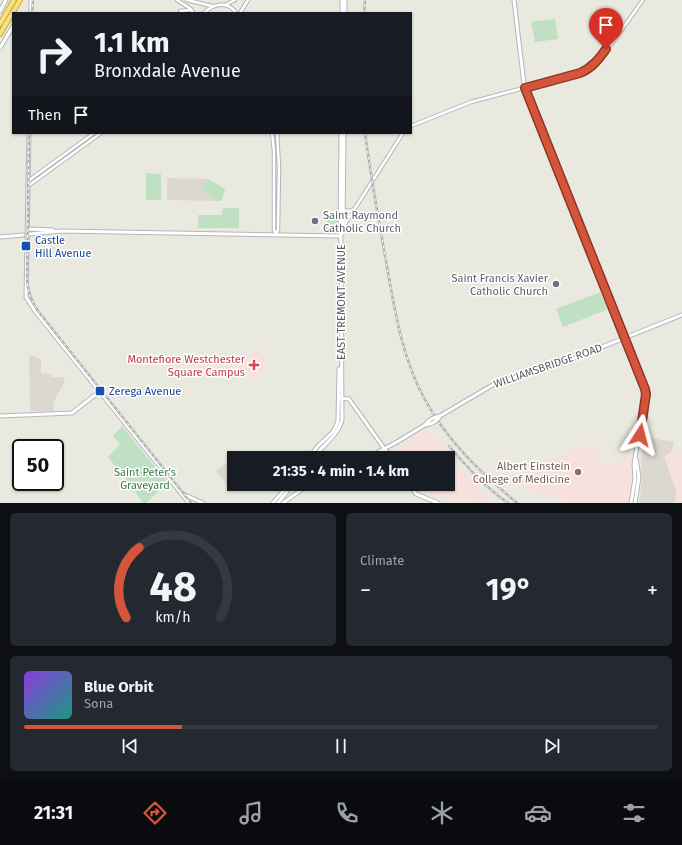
<!DOCTYPE html>
<html lang="en">
<head>
<meta charset="utf-8">
<style>
	body { margin:0; font-family:"Fira Sans",sans-serif; background:#242831; color:#f1f3f6; height:100vh; display:flex; flex-direction:column; font-size:15px; white-space:nowrap }
	* { box-sizing:border-box; margin:0 }
	p { font-size:13px; color:#9ea1a6 }
	.icon { flex:none; width:22px; height:22px; fill:none; stroke:currentColor; stroke-width:2; stroke-linecap:round; stroke-linejoin:round }
	.map { position:relative; height:503px; overflow:hidden }
	.details { display:flex; flex-direction:column; gap:10px; padding:10px; background:#0d0f14; flex:1 }
	.details>* { flex:none }
	.guide { position:absolute; left:12px; top:12px; width:400px; height:122px; border-radius:0px; box-shadow:0 1px 3px #0004; background:#171b24; color:#f1f3f6; overflow:hidden }
	.speed { position:absolute; left:12px; top:439px; display:flex; gap:8px; font-size:20px; font-weight:700; text-align:center }
	.speed>* { display:grid; place-content:center; width:52px; height:52px; border-radius:50%; background:#171b24; box-shadow:0 1px 3px #0004; line-height:1 }
	.speed .limit { border:2px solid #111; border-radius:6px; background:#fff; color:#111 }
	.pin { position:absolute; display:grid; place-items:center; width:34px; height:34px; color:#fff; margin:-41px -17px; border-radius:50% 50% 50% 0; rotate:-45deg; box-shadow:0 0 4px #0007 }
	.pin .icon { rotate:45deg }
	.me { position:absolute; width:44px; margin:-22px; rotate:9deg; stroke-linejoin:round; filter:drop-shadow(0 0 3px #0008) }
	.turn { display:flex; align-items:center; gap:14px; height:84px; padding:0 16px; font-size:18px }
	.turn .icon { width:52px; height:52px; stroke-width:2.5 }
	.turn b { display:block; font-size:28px; line-height:34px }
	.then { display:flex; align-items:center; height:38px; padding:0 16px; background:#0003; gap:8px; font-size:15px }
	.big { font-size:30px; font-weight:700; line-height:1.1 }
	.details .tile { flex:1; display:flex; flex-direction:column; justify-content:center; gap:6px; min-width:0; padding:0 14px; border-radius:6px; background:#242831 }
	.details .dial { align-items:center; gap:0 }
	.dial svg { height:104px; overflow:visible; fill:none; stroke:#363941; stroke-width:7; stroke-linecap:round; text-anchor:middle }
	.dial text { fill:#f1f3f6; stroke:none }
	.song { display:flex; align-items:center; gap:12px }
	.cover { width:48px; height:48px; border-radius:6px; background:linear-gradient(135deg,hsl(270 70% 55%),hsl(170 70% 35%)) }
	.played { height:4px; border-radius:2px; background:linear-gradient(90deg,#d5553b 25%,#363941 25%) }
	.keys { display:flex; justify-content:space-around; direction:ltr }
	.heat { display:flex; justify-content:space-between; align-items:center; font-size:22px; direction:ltr }
	.details .tiles { flex:1; display:grid; gap:10px; grid-template-columns:1fr 1fr }
	.tile:last-child { grid-column:span 2 }
	.trip { position:absolute; left:227px; top:451px; width:228px; height:40px; border-radius:0px; background:#171b24; box-shadow:0 1px 3px #0004; font-weight:700; line-height:40px; text-align:center }
	.tabs { display:flex; height:64px; justify-content:space-around; align-items:center; background:#090b0e; color:#9ea1a6 }
	.tabs .icon { width:28px; height:28px }
	.tabs .on { color:#d5553b }
	.tabs b { font-size:18px; color:#f1f3f6 }
	.map>svg:first-child { display:block }
</style>
</head>
<body>
<div class="map">
<svg width="682" height="503" viewBox="0 0 682 503">
	<rect width="100%" height="100%" fill="#eae9e0"/>
	<path fill="#dad8cf" d="M167,178L208,179L225,189L221,201L167,200Z
		M29,356H34L41,360V373L51,374V377H63L65,381L54,401L53,411H30Z
		M645,437L674,442L672,451L682,454V503H639L642,480L641,458Z
		M241,451L246,458H234L235,484L229,488L216,471Z"/>
	<path fill="#f7e1dc" d="M258,348L266,358L264,359L269,367L253,379L240,362Z
		M429,429L458,467L494,503L445,500L424,492L417,487L415,484H448V458H397L393,451Z
		M594,443L601,465L602,466L607,467L626,459L631,460L632,477L627,503H571L537,493L517,481L527,470Z
		M672,451L682,454V503H675L676,491L664,457Z"/>
	<path fill="#bfe0c2" d="M555,19L558,39L535,42L531,22Z
		M146,173L161,174V200H146Z
		M208,179L225,189L221,201H216V199L202,190Z
		M223,208H239V228H198V215H222Z
		M337,213V230H324L325,225L328,223L327,221L328,214Z
		M600,292L607,308L606,310L563,327L556,309Z
		M122,426L168,483L146,503H143L126,479L108,457L120,444L113,436Z"/>
	<g fill="none" stroke-linecap="round" stroke-linejoin="round">
		<defs>
			<path id="tertiary" d="M177,0L191,9L193,13
				M187,0L212,6
				M225,5L235,0
				M180,11L191,10
				M204,13C213,4 228,0 236,13
				M240,13L248,0
				M411,126L471,102L580,73C603,62 627,21 643,0
				M272,133L274,151V230L276,234
				M28,181L94,133
				M28,186L101,133
				M341,210L350,211L354,209
				M343,227L403,133
				M276,234L278,230L279,167L277,133"/>
			<path id="secondary" d="M514,0L524,84L646,390L642,417L634,464L635,479L631,503
				M0,11L6,0
				M31,13V0
				M342,13V0
				M345,13V0
				M0,48L13,26
				M29,133L26,297L35,311L189,503
				M28,229L53,230
				M30,234L61,231L341,236
				M342,234L343,227L344,133
				M0,237L23,235
				M340,398L349,399L391,458
				M0,416L72,413L100,391
				M440,416L496,383L557,365L682,315
				M309,458C312,454 315,449 319,445C327,437 336,432 338,420L339,369L341,368
				M313,458C323,445 338,436 342,420L341,241L340,229L341,133
				M367,458L397,442L425,425
				M291,484L296,488H304
				M409,484L416,494L438,503
				M183,494L203,503
				M273,503L289,484
				M278,503L293,484
				M283,503L304,488L313,484
				M635,503L639,477L636,459"/>
			<path id="motorway" d="M0,24L14,0
				M0,34L20,0"/>
		</defs>
		<use href="#tertiary" stroke="#b3b5ba" stroke-width="4.5"/>
		<use href="#secondary" stroke="#b4b6bb" stroke-width="5"/>
		<use href="#motorway" stroke="#d3a917" stroke-width="6"/>
		<use href="#tertiary" stroke="#fff" stroke-width="2.5"/>
		<use href="#secondary" stroke="#fff" stroke-width="3"/>
		<use href="#motorway" stroke="#f1e191" stroke-width="4"/>
		<defs>
			<path id="rail" d="M32,13L33,0
				M364,13L365,0
				M29,133L27,280C28,292 31,301 38,311L191,503
				M365,133C371,178 379,223 387,267C395,312 402,357 424,398C447,441 480,472 517,503
				M449,446C467,467 485,487 508,503"/>
		</defs>
		<use href="#rail" stroke="#b1b2b2" stroke-width="2.5"/>
		<use href="#rail" stroke="#fff" stroke-width="1" stroke-dasharray="3" stroke-linecap="butt"/>
		<defs>
			<path id="secondary-bridge" d="M425,425C430,425 438,421 440,416
				M425,425C428,420 435,417 440,416"/>
		</defs>
		<use href="#secondary-bridge" stroke="#b4b6bb" stroke-width="5" stroke-linecap="butt"/>
		<use href="#secondary-bridge" stroke="#fff" stroke-width="3"/>
	</g>
	<g fill="none" stroke-linecap="round" stroke-linejoin="round">
		<defs>
			<path id="route" d="M606,49C599,59 592,68 580,73L525,88L645,389L646,394L640,435"/>
		</defs>
		<use href="#route" stroke="#8a3726" stroke-width="10"/>
		<use href="#route" stroke="#d5553b" stroke-width="7"/>
	</g>
	<g fill="#6b7280" stroke="#fff" stroke-width="1.5">
		<circle cx="315" cy="221" r="4"/>
		<circle cx="556" cy="284" r="4"/>
	</g>
	<g fill="#1a4fb4" stroke="#fff" stroke-width="1.5">
		<rect x="21" y="241" width="10" height="10" rx="2"/>
		<rect x="95" y="386" width="10" height="10" rx="2"/>
	</g>
	<path fill="#e0444e" stroke="#fff" stroke-width="1.5" d="M252 359h4v4h4v4h-4v4h-4v-4h-4v-4h4z"/>
	<circle fill="#8d6e63" stroke="#fff" stroke-width="1.5" cx="578" cy="472" r="4"/>
	<g text-anchor="middle" dominant-baseline="central" stroke-width="3" stroke-linejoin="round" paint-order="stroke">
		<g font-size="11" fill="#5b616d" stroke="#fff" text-anchor="start">
			<text x="323" y="215">Saint Raymond<tspan x="323" dy="13">Catholic Church</tspan></text>
			<text x="548" y="278" text-anchor="end">Saint Francis Xavier<tspan x="548" dy="13">Catholic Church</tspan></text>
		</g>
		<g font-size="11" fill="#164399" stroke="#fff" text-anchor="start">
			<text x="35" y="240">Castle<tspan x="35" dy="13">Hill Avenue</tspan></text>
			<text x="109" y="391">Zerega Avenue</text>
		</g>
		<g font-size="11" fill="#595b60" stroke="#fff">
			<text transform="translate(341 302) rotate(-90)">EAST TREMONT AVENUE</text>
			<text transform="translate(548 366) rotate(-19)">WILLIAMSBRIDGE ROAD</text>
		</g>
		<g font-size="11" fill="#be3a42" stroke="#fff" text-anchor="end">
			<text x="245" y="359">Montefiore Westchester<tspan x="245" dy="13">Square Campus</tspan></text>
		</g>
		<g font-size="11" fill="#785e54" stroke="#fff" text-anchor="end">
			<text x="570" y="466">Albert Einstein<tspan x="570" dy="13">College of Medicine</tspan></text>
		</g>
		<g font-size="11" fill="#3c7c45" stroke="#fff">
			<text x="145" y="472">Saint Peter's<tspan x="145" dy="13">Graveyard</tspan></text>
		</g>
	</g>
</svg>
<div class="speed"><div class="limit">50</div></div>
<div class="pin" style="left:606px;top:49px;background:#d93025"><svg class="icon" aria-label="arrive" viewBox="0 0 24 24"><path d="M6 21V4h12l-3 4 3 4H6"/></svg></div>
<svg class="me" style="left:640px;top:435px" viewBox="-20 -20 40 40"><path d="M0-17L14 15 0 8-14 15z" fill="#d5553b" stroke="#fff" stroke-width="4"/></svg>
<div class="trip">21:35 · 4 min · 1.4 km</div>
<div class="guide">
<div class="turn"><svg class="icon" aria-label="right" viewBox="0 0 24 24"><path d="M7 20v-9h11M14 6l5 5-5 5"/></svg><div><b>1.1 km</b>Bronxdale Avenue</div></div>
<div class="then">Then<svg class="icon" aria-label="arrive" viewBox="0 0 24 24"><path d="M6 21V4h12l-3 4 3 4H6"/></svg></div>
</div>
</div>
<section class="details">
<div class="tiles">
<div class="tile dial"><svg viewBox="0 0 100 80">
<path d="M14 69A42 42 0 1 1 86 69"/>
<path d="M14 69A42 42 0 0 1 24 15" stroke="#d5553b"/>
<text x="50" y="56" font-size="32" font-weight="700">48</text>
<text x="50" y="72" font-size="11">km/h</text>
</svg></div>
<div class="tile"><p>Climate</p>
<div class="heat"><a>−</a><b class="big">19°</b><a>+</a></div>
</div>
<div class="tile">
<div class="song"><i class="cover"></i><div><b>Blue Orbit</b><p>Sona</p></div></div>
<div class="played"></div>
<div class="keys"><svg class="icon" aria-label="previous" viewBox="0 0 24 24"><path d="M18 5L8 12l10 7zM5 5v14"/></svg><svg class="icon" aria-label="pause" viewBox="0 0 24 24"><path d="M8 5v14M16 5v14"/></svg><svg class="icon" aria-label="next" viewBox="0 0 24 24"><path d="M6 5l10 7-10 7zM19 5v14"/></svg></div>
</div>
</div>
</section>
<nav class="tabs">
<b>21:31</b>
<svg class="icon on" aria-label="directions" viewBox="0 0 24 24"><path d="M12 3l9 9-9 9-9-9zM9 14v-3h6M13 9l2 2-2 2"/></svg>
<svg class="icon" aria-label="music" viewBox="0 0 24 24"><path d="M9 18V5l10-2v13"/><circle cx="6" cy="18" r="3"/><circle cx="16" cy="16" r="3"/></svg>
<svg class="icon" aria-label="phone" viewBox="0 0 24 24"><path d="M5 4h4l2 5-3 2q2 4 5 5l2-3 5 2v4C11 20 4 13 5 4z"/></svg>
<svg class="icon" aria-label="climate" viewBox="0 0 24 24"><path d="M12 3v18M4 7l16 10M4 17L20 7"/></svg>
<svg class="icon" aria-label="car" viewBox="0 0 24 24"><path d="M5 17H2v-5l4-1 3-4h7l3 4 3 1v5h-3M9 17h6M6 11h13"/><circle cx="7" cy="17" r="2"/><circle cx="17" cy="17" r="2"/></svg>
<svg class="icon" aria-label="filters" viewBox="0 0 24 24"><path d="M4 7h16M4 17h16"/><circle cx="9" cy="7" r="2"/><circle cx="15" cy="17" r="2"/></svg>
</nav>
</body>
</html>
